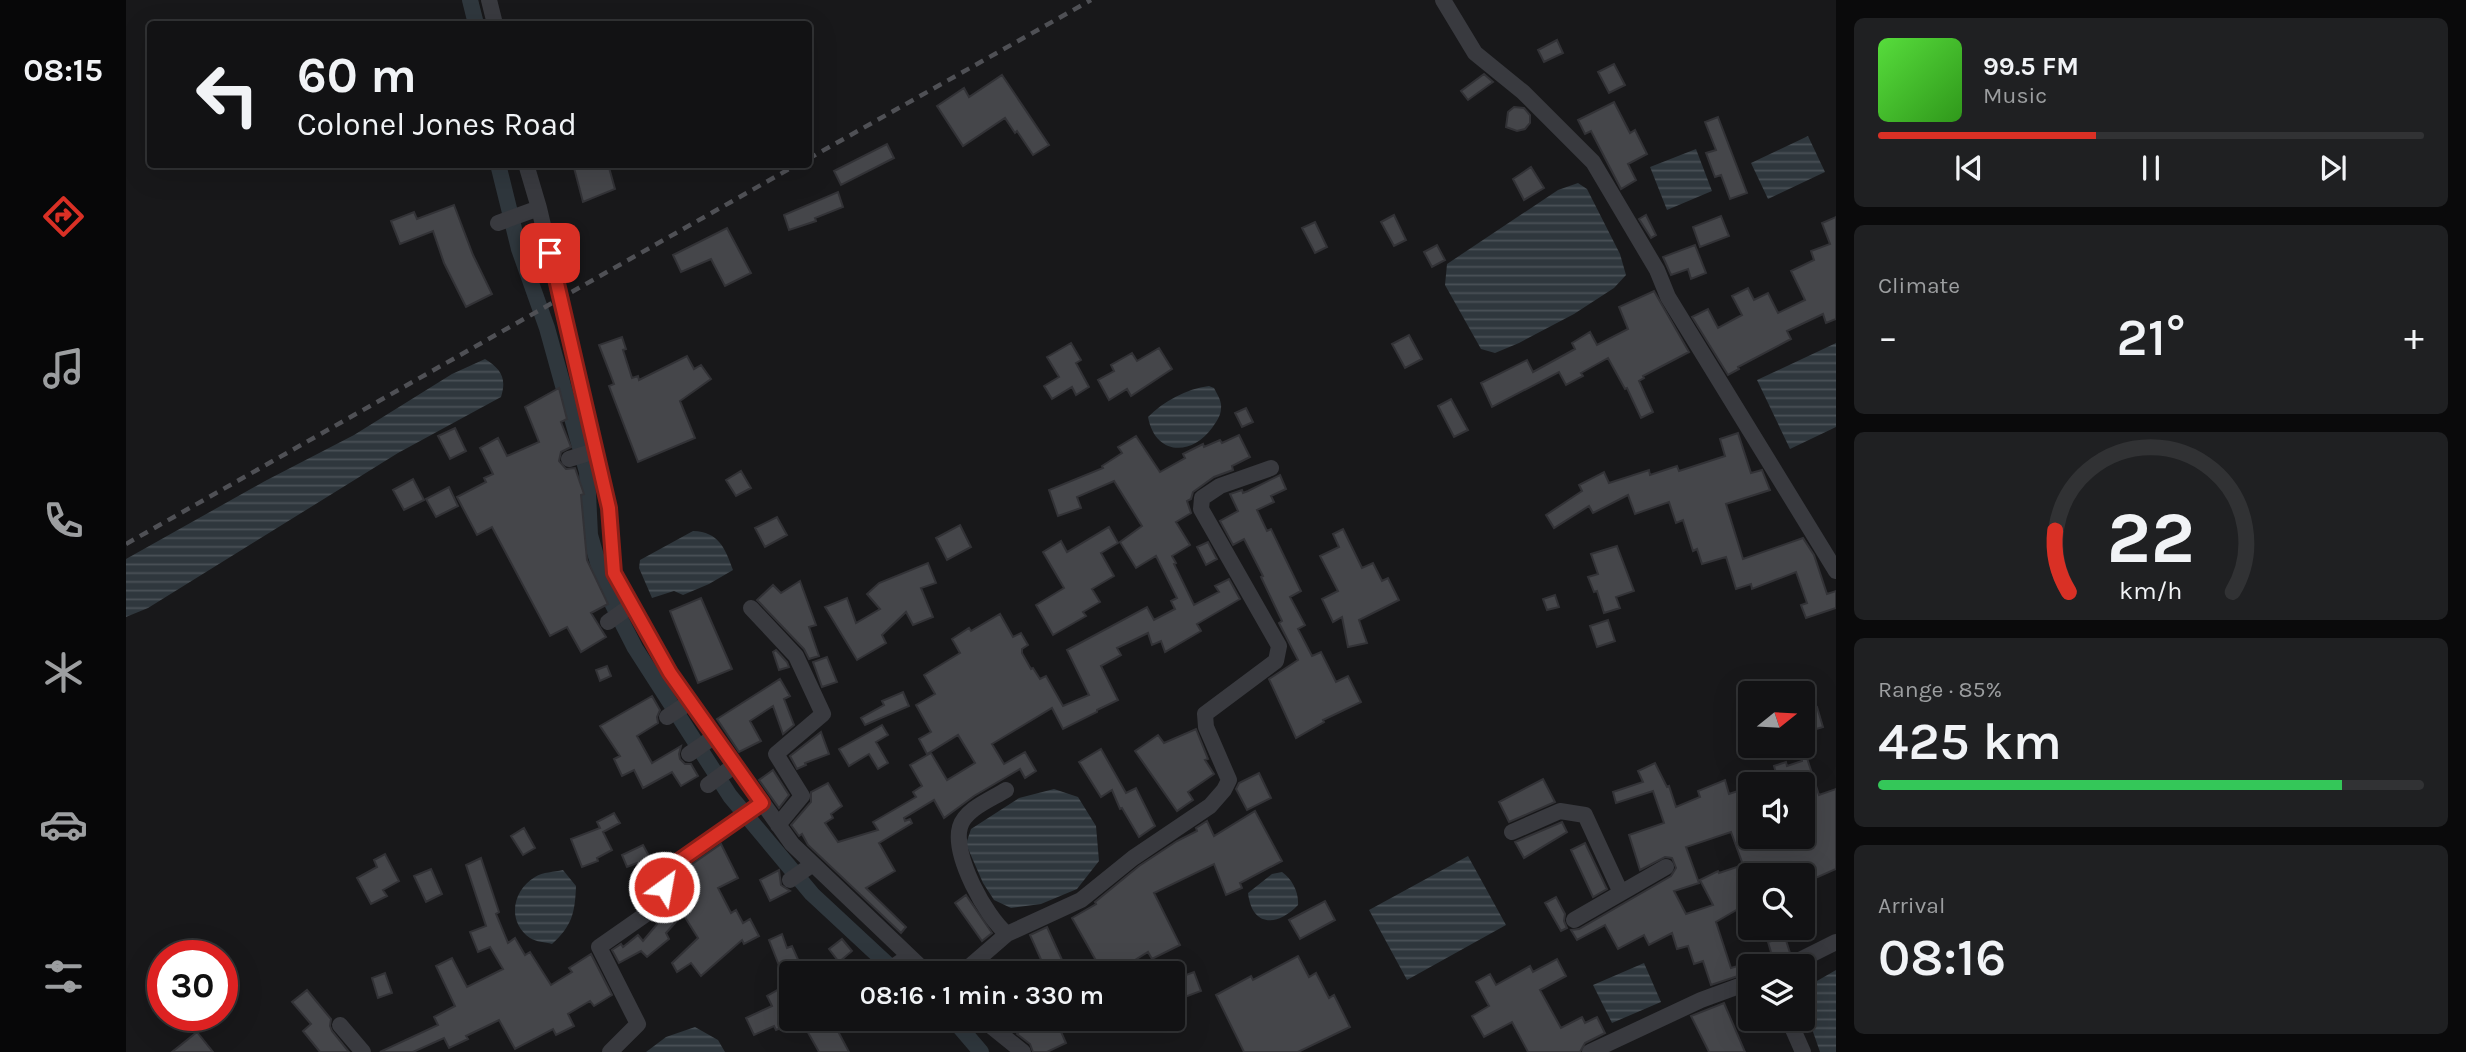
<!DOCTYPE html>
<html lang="en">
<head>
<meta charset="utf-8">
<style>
	body { margin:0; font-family:Karla,sans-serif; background:#1f2022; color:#f1f3f6; height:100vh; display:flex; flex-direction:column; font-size:26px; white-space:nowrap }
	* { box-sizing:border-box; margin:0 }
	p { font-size:23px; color:#9c9ea0 }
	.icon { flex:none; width:38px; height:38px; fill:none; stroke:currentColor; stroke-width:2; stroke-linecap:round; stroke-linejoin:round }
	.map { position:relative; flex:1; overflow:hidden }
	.sheet { display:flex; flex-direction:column; gap:18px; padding:18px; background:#0a0a0b; width:630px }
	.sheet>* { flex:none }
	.top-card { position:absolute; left:21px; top:21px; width:665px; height:147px; border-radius:7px; box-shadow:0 7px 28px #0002,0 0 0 2px #313234; background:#121214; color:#f1f3f6; overflow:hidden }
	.needle { width:46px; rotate:72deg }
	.tools { position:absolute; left:1612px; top:681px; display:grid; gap:14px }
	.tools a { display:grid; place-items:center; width:77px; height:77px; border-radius:7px; background:#121214; box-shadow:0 7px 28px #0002,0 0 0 2px #313234; font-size:35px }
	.speed { position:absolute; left:21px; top:940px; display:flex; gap:14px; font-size:35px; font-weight:700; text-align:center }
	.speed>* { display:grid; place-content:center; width:91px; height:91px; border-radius:50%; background:#121214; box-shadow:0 7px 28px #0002,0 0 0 2px #313234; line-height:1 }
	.speed .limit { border:10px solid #d22; background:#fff; color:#111 }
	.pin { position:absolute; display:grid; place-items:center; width:60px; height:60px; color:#fff; margin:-30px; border-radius:14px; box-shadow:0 4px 10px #0006 }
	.me { position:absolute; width:77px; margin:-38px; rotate:32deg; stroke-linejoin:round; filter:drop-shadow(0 0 5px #0008) }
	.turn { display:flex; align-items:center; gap:24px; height:147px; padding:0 35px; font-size:32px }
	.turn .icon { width:91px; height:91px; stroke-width:2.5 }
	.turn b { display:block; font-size:49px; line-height:60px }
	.big { font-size:52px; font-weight:600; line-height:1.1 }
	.sheet .card { flex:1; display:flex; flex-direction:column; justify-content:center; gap:10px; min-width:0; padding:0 24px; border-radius:10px; background:#1f2022 }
	.sheet .dial { align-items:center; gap:0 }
	.dial svg { height:182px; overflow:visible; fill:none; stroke:#313234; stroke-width:7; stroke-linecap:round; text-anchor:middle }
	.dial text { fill:#f1f3f6; stroke:none }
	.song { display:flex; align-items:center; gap:21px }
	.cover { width:84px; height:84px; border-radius:10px; background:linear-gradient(135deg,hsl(110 70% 55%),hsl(110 70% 35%)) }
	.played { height:7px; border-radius:4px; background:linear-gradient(90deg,#d93025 40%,#313234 40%) }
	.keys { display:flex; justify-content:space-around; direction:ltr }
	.heat { display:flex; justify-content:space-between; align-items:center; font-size:38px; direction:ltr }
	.charge { height:10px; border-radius:5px; background:linear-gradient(90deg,#34c759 85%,#313234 0) }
	.trip { position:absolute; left:653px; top:961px; width:406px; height:70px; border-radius:7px; background:#121214; box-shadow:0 7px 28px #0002,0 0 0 2px #313234; font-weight:600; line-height:70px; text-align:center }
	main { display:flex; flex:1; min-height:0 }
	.menu { display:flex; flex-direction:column; width:126px; justify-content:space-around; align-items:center; background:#070708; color:#9c9ea0 }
	.menu .icon { width:49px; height:49px }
	.menu .selected { color:#d93025 }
	.menu b { font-size:32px; color:#f1f3f6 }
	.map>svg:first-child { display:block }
</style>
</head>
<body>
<main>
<nav class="menu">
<b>08:15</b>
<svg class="icon selected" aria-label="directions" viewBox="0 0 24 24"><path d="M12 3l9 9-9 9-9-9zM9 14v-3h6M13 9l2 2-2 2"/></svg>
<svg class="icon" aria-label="music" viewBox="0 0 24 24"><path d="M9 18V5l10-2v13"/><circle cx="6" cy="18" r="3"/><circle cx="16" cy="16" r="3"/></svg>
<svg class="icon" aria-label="phone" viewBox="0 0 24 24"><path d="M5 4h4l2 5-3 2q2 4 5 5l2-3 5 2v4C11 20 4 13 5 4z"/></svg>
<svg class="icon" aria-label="climate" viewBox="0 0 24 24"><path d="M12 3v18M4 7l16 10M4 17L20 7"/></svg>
<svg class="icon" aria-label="car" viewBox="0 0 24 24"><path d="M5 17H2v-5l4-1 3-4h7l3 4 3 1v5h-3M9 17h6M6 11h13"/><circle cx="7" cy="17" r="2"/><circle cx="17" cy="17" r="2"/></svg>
<svg class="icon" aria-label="filters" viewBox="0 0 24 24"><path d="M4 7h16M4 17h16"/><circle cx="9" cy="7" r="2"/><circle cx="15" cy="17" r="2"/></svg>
</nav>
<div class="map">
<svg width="1710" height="1052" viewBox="0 0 1710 1052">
	<defs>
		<pattern id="water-rules" width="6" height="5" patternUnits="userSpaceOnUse" patternTransform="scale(1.75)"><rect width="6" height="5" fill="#2f373d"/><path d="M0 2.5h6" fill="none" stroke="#4a5157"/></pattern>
	</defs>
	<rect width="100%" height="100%" fill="#18181a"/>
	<path fill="url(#water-rules)" d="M1682,136L1699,172L1642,199L1625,163Z
		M1570,149L1586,191L1541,210L1524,167Z
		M1452,183L1461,189L1494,254L1500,275L1488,288L1448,314L1393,343L1369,353L1355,349L1319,285L1321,264L1432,190Z
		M1710,343V427L1664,449L1631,380Z
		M359,359C375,369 381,378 375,397L272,453L22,608L0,617V559L139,481L228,435L326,374Z
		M1083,386L1088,388C1091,394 1096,401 1095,408C1095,416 1090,422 1086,428C1065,457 1029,455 1022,417C1038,401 1060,389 1083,386Z
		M567,531C593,532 599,548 607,570L583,584L557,595L548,591L526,598L513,568L514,560Z
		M928,789L952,797L970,826L973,861L951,889L915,904L885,908L868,900L857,883L840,844L845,829L893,798Z
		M1342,856L1380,925L1281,980L1243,910Z
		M437,870L450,886C449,913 446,926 426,944C419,942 410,942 404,938C380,921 387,890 409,877C417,872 428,872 437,870Z
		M1156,872C1166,879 1173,892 1172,905C1151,927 1126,927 1122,893L1146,874Z
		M1518,963L1535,1002L1486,1023L1467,985Z
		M1710,970V1052H1694L1677,1003V989Z
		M569,1027L592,1040L599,1052H520L540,1037Z"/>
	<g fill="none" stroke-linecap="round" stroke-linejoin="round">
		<path stroke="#2f373d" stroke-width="16" d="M344,0L350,24
			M372,164L393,249L421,328L461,472L464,535L480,591L509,648L604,796L686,894L771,973
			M826,1018L855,1052"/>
	</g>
	<path fill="#45464a" stroke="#323236" stroke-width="2" fill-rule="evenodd" d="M1431,40L1437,53L1418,62L1412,50Z
		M1488,64L1499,85L1483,93L1472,72Z
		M1358,74L1367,82L1342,100L1335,91Z
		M876,75L923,145L907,155L891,131L889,133L879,118L837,146L811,106L838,88L843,97Z
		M1488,102L1504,133L1509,130L1521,154L1502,164L1510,180L1495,189L1465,131L1459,134L1452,120Z
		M1388,107L1398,108L1404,115V123L1399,129L1391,131L1380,127L1382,112Z
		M1592,117L1621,193L1604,199L1595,175L1589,177L1580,153L1590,150L1579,122Z
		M761,144L768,158L715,185L708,171Z
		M447,164H482L489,189L457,202Z
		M1405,167L1418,188L1398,200L1387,179Z
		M712,192L717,207L689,218L690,221L663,230L658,215Z
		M328,205L347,255L366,294L340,307L318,263L307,231L274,244L265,221L288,212L291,219Z
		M1268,215L1280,240L1268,246L1255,222Z
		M1520,215L1530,235L1525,238L1513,219Z
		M1595,216L1603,236L1574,247L1567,227Z
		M1710,217V319L1700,323L1697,314L1661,331L1665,339L1612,367L1613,369L1602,375L1566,317L1582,309L1592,328L1616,315L1606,296L1622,288L1628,300L1642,293L1652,313L1679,300L1665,271L1688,260L1685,251L1704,244L1696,223Z
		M1189,222L1201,247L1189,253L1176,228Z
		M601,228L625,273L599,286L585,259L555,272L547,255Z
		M1311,245L1319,260L1306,267L1298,252Z
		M1569,245L1580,273L1565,279L1562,269L1545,275L1537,257Z
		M1528,291L1563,352L1517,376L1518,378L1513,381L1527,412L1515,418L1501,388L1499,389L1482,358L1455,373L1457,376L1440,385L1433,372L1366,407L1355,383L1401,360L1407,372L1449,349L1446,343L1464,332L1471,345L1502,329L1493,307Z
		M1283,335L1296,359L1279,368L1266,344Z
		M496,337L500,349L497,350L506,378L512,376L513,380L561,356L568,369L575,365L585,379L554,401L569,438L512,462L483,386L488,384L473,345Z
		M945,343L955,360L950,363L963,387L950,395L946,387L926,399L918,386L933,377L921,357Z
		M1033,348L1046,369L1005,396L1001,389L983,400L972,380L988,371L985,365L1006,353L1011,361Z
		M433,388L441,419L435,422L445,447L435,452L433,461L440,469L449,468L458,494L455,495L461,560L482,604L465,613L480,637L455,652L441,627L424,636L366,527L351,535L331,497L360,482L358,478L367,474L354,448L372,438L381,456L413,442L399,407Z
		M1325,399L1342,430L1328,437L1312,406Z
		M1120,408L1127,422L1116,427L1109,413Z
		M329,428L340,451L324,459L312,436Z
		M1612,433L1625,473L1636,470L1644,490L1600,504L1617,559L1677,538L1688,555L1701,594L1710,591V608L1680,618L1675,605L1681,603L1670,572L1626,589L1625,584L1610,589L1600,557L1576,564L1571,549L1567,551L1557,520L1550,523L1543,502L1509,514L1502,495L1467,513L1463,506L1428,528L1420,515L1456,491L1453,485L1478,472L1483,483L1523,470L1524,475L1551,466L1553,471L1599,456L1594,439Z
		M1113,435L1124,457L1106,466L1107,470L1088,477L1067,492L1065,499L1061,501L1065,513L1050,522L1064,545L1046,556L1050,563L1048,564L1068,605L1093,592L1089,586L1103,579L1114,599L1071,624L1075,631L1039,652L1035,641L1026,645L1022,633L991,648L995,655L975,666L992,700L971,710V712L937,729L926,708L866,744L878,764L899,752L910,771L899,778L894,769L848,796L818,818L808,800L778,818L779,821L784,819L786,823L753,843L769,871L740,888L780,927L775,933L682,845L676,834L673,836L665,825L685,802V792L702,783L716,806L705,814L707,818L699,823L712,842L752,830L747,822L790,797L787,792L796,786L784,765L805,753L821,780L849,763L832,735L801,754L793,739L805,732L790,705L809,694L798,675L834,653L826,639L843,628L845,631L874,614L887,637L895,633L902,645L896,649V653L905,669L907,668L914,679L920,676L937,706L963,695L941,650L1021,607L1028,620L1049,609L1045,601L1051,598L1030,556L1010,568L994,542L1016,526L988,481L951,497L955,508L932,516L923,490L977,468L976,466L996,453L992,447L1010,436L1034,472L1059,458L1057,454L1077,444L1078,447L1094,440L1096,443Z
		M615,471L625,488L610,496L600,480Z
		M1154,475L1160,489L1145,496L1148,502L1131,510L1141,531L1145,529L1175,591L1164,597L1179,625L1172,629L1186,656L1195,652L1210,682L1222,676L1235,702L1197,720L1198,722L1170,738L1143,679L1172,660L1153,623L1156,621L1135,577L1137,576L1118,539L1107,545L1094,521L1112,511L1104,494L1116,490L1117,493L1122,491Z
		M287,479L298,500L278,510L267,490Z
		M323,487L332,506L310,517L300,499Z
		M651,517L661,535L639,547L629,528Z
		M834,525L845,547L821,560L810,538Z
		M983,527L992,543L975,553L988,576L966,589L974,602L957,612L960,616L927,635L910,605L938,588L917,552L935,541L941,552Z
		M1217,529L1236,568L1247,563L1256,581L1262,578L1273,600L1233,620L1241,643L1222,647L1216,617L1207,622L1196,599L1212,591L1194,556L1213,547L1207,534Z
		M1082,542L1091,559L1080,565L1071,547Z
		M1491,546L1508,591L1490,597L1494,608L1478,613L1471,591L1468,592L1462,577L1472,574L1465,554Z
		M802,563L810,583L795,588L807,617L787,625L780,612L756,635L760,643L731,660L699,607L721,598L730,623L754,609L741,594L753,583Z
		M674,581L690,625L683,627L693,656L683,659L678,649L631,600L647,585L655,593Z
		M1429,595L1433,607L1421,610L1417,599Z
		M575,598L606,669L572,683L544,611Z
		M1482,620L1489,641L1471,647L1464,626Z
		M650,650L661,662L663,667L653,670L647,652Z
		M701,657L711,682L696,687L687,662Z
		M481,666L485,676L474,681L470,670Z
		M654,679L664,696L658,699L668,725L657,734L647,706L624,721L635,741L613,752L591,719Z
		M777,692L783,706L739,725L735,718L758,705L756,701Z
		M526,696L534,710L531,717L532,723L511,736L526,763L555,746L553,754L554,759L559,764H565L572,776L555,786L546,772L517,788L508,770L496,776L488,759L494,756L474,726Z
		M1691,707L1697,727L1680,732L1676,711Z
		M756,725L762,735L750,742L762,763L752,769L743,754L723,766L713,749Z
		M1070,729L1082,759L1079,760L1088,774L1062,792L1067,800L1051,811L1009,751L1032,735L1038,743Z
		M695,732L703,754L679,763L680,765L671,769L664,756Z
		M975,749L1000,793L1010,788L1029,826L1013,837L996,808L994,809L986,790L975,797L953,762Z
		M1679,752L1693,795L1710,789V869L1676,884V875H1624V902L1590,922L1605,968L1622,963L1624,972L1585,985L1577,961L1568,964L1562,946L1551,949L1546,933L1523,945L1518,935L1492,949L1479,925L1451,940L1445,930L1453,929L1545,876L1550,868L1546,858L1539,857L1514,870L1503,835L1538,823L1527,791L1490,803L1487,792L1517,782L1512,771L1529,763L1541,787L1543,786L1550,807L1574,797L1572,791L1599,780L1603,794L1624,787V836H1676V784H1623L1622,782L1650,773L1648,766L1660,762L1661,766L1676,761V753ZM1605,832L1617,865L1593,873L1592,871L1574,880L1587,905L1560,914L1548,891L1573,883L1560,847Z
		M647,770L663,795L653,808L633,780Z
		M1133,773L1145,798L1121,810L1110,789L1113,783Z
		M1417,779L1429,802L1383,822L1373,802Z
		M1129,811L1156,861L1114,883L1116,888L1100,895L1088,864L1028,893L1054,945L1026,959L1022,952L988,973H977L946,918L970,904L969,902L1013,866L1051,841L1071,831L1070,828L1081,821L1088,836Z
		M488,813L494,823L477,832L486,850L471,858L472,861L456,867L445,839L474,828L471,822Z
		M1436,822L1441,832L1398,858L1389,842Z
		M398,828L409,848L397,855L385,836Z
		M1459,843L1481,889L1467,897L1445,850Z
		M595,844L612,878L592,888L605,913L610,910L617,923L624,919L633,936L618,944L616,940L575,976L565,963L551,972L546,963L572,938L557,914L540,933L543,939L521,957L515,951L493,963L486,950L495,944L497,947L512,935L517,941L549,903L547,900L549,876Z
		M517,845L529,867L526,887L511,863L501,867L496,855Z
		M259,854L273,881L257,890L261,896L245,904L231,878L251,867L248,860Z
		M355,858L373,912L370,914L382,943L389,938L399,955L404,952L425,985L446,972L443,968L465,954L486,995L468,1006L464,1001L442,1014L448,1026L430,1035L427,1029L389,1049L373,1020L340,1036L342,1039L323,1048L318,1038L287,1052H254L312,1025L308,1017L329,1006L310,966L326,958L341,987L377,969L364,947L352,952L344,932L360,926L340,865Z
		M305,869L316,894L300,902L288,876Z
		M653,870L655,885L664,891L644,901L634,880Z
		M840,895L866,933L856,941L829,903Z
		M1430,897L1439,914L1438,921L1441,928L1435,931L1419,903Z
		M1199,901L1209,920L1174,939L1163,920Z
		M921,927L942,973H921L904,935Z
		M656,934L661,948L666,946L678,973H656L643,940Z
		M1659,937L1664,953L1657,957L1649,966L1642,942Z
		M716,939L726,951L713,962L703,949Z
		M1172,956L1183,977L1190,973L1203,998L1208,995L1224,1027L1172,1052H1118L1090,995L1125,976L1127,980Z
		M1431,959L1440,976L1414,990L1435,1028L1456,1017L1459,1023L1471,1017L1479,1033L1459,1043L1454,1052H1402L1386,1022L1358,1037L1346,1016L1363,1006L1350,982L1364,974L1370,985L1404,966L1407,972Z
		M1068,972L1075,991L1056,998L1049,979Z
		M259,973L266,993L252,998L246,978Z
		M657,987L662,997L665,996V1009L658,1012L663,1025L650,1030L648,1026L628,1035L620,1018L646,1006L641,996Z
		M181,990L205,1019L204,1026L206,1031L223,1052H194L177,1031L185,1024L166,1002Z
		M1598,1003L1619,1052H1583L1565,1016Z
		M701,1018H705L723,1052H693L680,1029Z
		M886,1018H929L940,1043L921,1052H907L904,1044L891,1034L896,1029Z
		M71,1032L87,1052H46Z"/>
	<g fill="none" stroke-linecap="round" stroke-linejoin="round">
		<path stroke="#393a3f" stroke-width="16" d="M363,0L369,24
			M1317,0L1349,53L1397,92L1467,162L1531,270L1542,297L1710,571
			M400,164L413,208L483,508L488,573L544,673L666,844L801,973
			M372,223L413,208
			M443,459L469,451
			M625,608L670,656L697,714L650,754L676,796L652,825
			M482,622L506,605
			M541,717L564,702
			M563,754L589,736
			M582,785L609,765
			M880,790C866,799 839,809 834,827C826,855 860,917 881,934
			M1386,832L1434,811L1459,815L1495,893
			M664,880L687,864
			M1448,920L1540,867
			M1662,966L1710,942
			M758,973L783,956
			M836,973L881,934L955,900L1007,858L1084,806L1098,790L1103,780L1080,727L1079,714L1150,661L1153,646L1075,509L1076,498L1094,486L1145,468
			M855,1018L897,1052
			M1662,1018L1677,1052
			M214,1025L237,1052
			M484,1052L512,1024L473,947L536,903L539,870L636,803
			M1464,1052L1575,1000L1624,982"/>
		<path stroke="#4f5055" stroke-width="4.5" stroke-dasharray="9 7" stroke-linecap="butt" d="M682,159L965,0
			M0,544L672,164"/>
	</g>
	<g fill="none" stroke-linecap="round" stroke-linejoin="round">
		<defs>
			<path id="route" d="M424,253L483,508L488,573L544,673L636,803L540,870L538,887"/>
		</defs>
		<use href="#route" stroke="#8d1f18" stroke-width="18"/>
		<use href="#route" stroke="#d93025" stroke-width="12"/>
	</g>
</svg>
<div class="tools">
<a><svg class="needle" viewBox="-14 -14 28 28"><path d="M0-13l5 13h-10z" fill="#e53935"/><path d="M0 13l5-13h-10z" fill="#9c9ea0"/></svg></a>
<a><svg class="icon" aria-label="sound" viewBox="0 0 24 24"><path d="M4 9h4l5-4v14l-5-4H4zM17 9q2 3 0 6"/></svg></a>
<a><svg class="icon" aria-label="search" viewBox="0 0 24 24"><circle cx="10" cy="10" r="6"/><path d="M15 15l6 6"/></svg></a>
<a><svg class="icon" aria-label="layers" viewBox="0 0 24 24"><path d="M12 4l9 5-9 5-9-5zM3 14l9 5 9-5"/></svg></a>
</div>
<div class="speed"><div class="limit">30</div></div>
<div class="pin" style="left:424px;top:253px;background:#d93025"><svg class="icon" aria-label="arrive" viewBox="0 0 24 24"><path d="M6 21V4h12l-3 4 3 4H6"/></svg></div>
<svg class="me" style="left:538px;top:887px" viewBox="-20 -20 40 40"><circle r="17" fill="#d93025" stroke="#fff" stroke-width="3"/><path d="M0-11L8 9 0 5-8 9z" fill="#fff"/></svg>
<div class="trip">08:16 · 1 min · 330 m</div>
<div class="top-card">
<div class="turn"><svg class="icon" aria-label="left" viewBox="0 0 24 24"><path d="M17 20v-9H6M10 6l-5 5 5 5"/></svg><div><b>60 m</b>Colonel Jones Road</div></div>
</div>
</div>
<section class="sheet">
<div class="card">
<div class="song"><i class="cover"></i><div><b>99.5 FM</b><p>Music</p></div></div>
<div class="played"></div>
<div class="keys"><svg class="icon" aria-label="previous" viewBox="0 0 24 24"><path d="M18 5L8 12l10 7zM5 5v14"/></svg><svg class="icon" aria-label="pause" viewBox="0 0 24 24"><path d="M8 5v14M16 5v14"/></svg><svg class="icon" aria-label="next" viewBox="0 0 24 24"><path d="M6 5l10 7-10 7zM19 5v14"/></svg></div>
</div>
<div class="card"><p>Climate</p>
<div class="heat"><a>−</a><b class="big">21°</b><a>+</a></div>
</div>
<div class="card dial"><svg viewBox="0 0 100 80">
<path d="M14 69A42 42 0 1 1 86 69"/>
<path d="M14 69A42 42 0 0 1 8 42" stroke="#d93025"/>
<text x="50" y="56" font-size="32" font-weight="700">22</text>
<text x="50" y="72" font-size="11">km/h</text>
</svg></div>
<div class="card"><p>Range · 85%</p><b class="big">425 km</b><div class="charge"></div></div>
<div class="card"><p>Arrival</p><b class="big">08:16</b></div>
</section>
</main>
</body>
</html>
